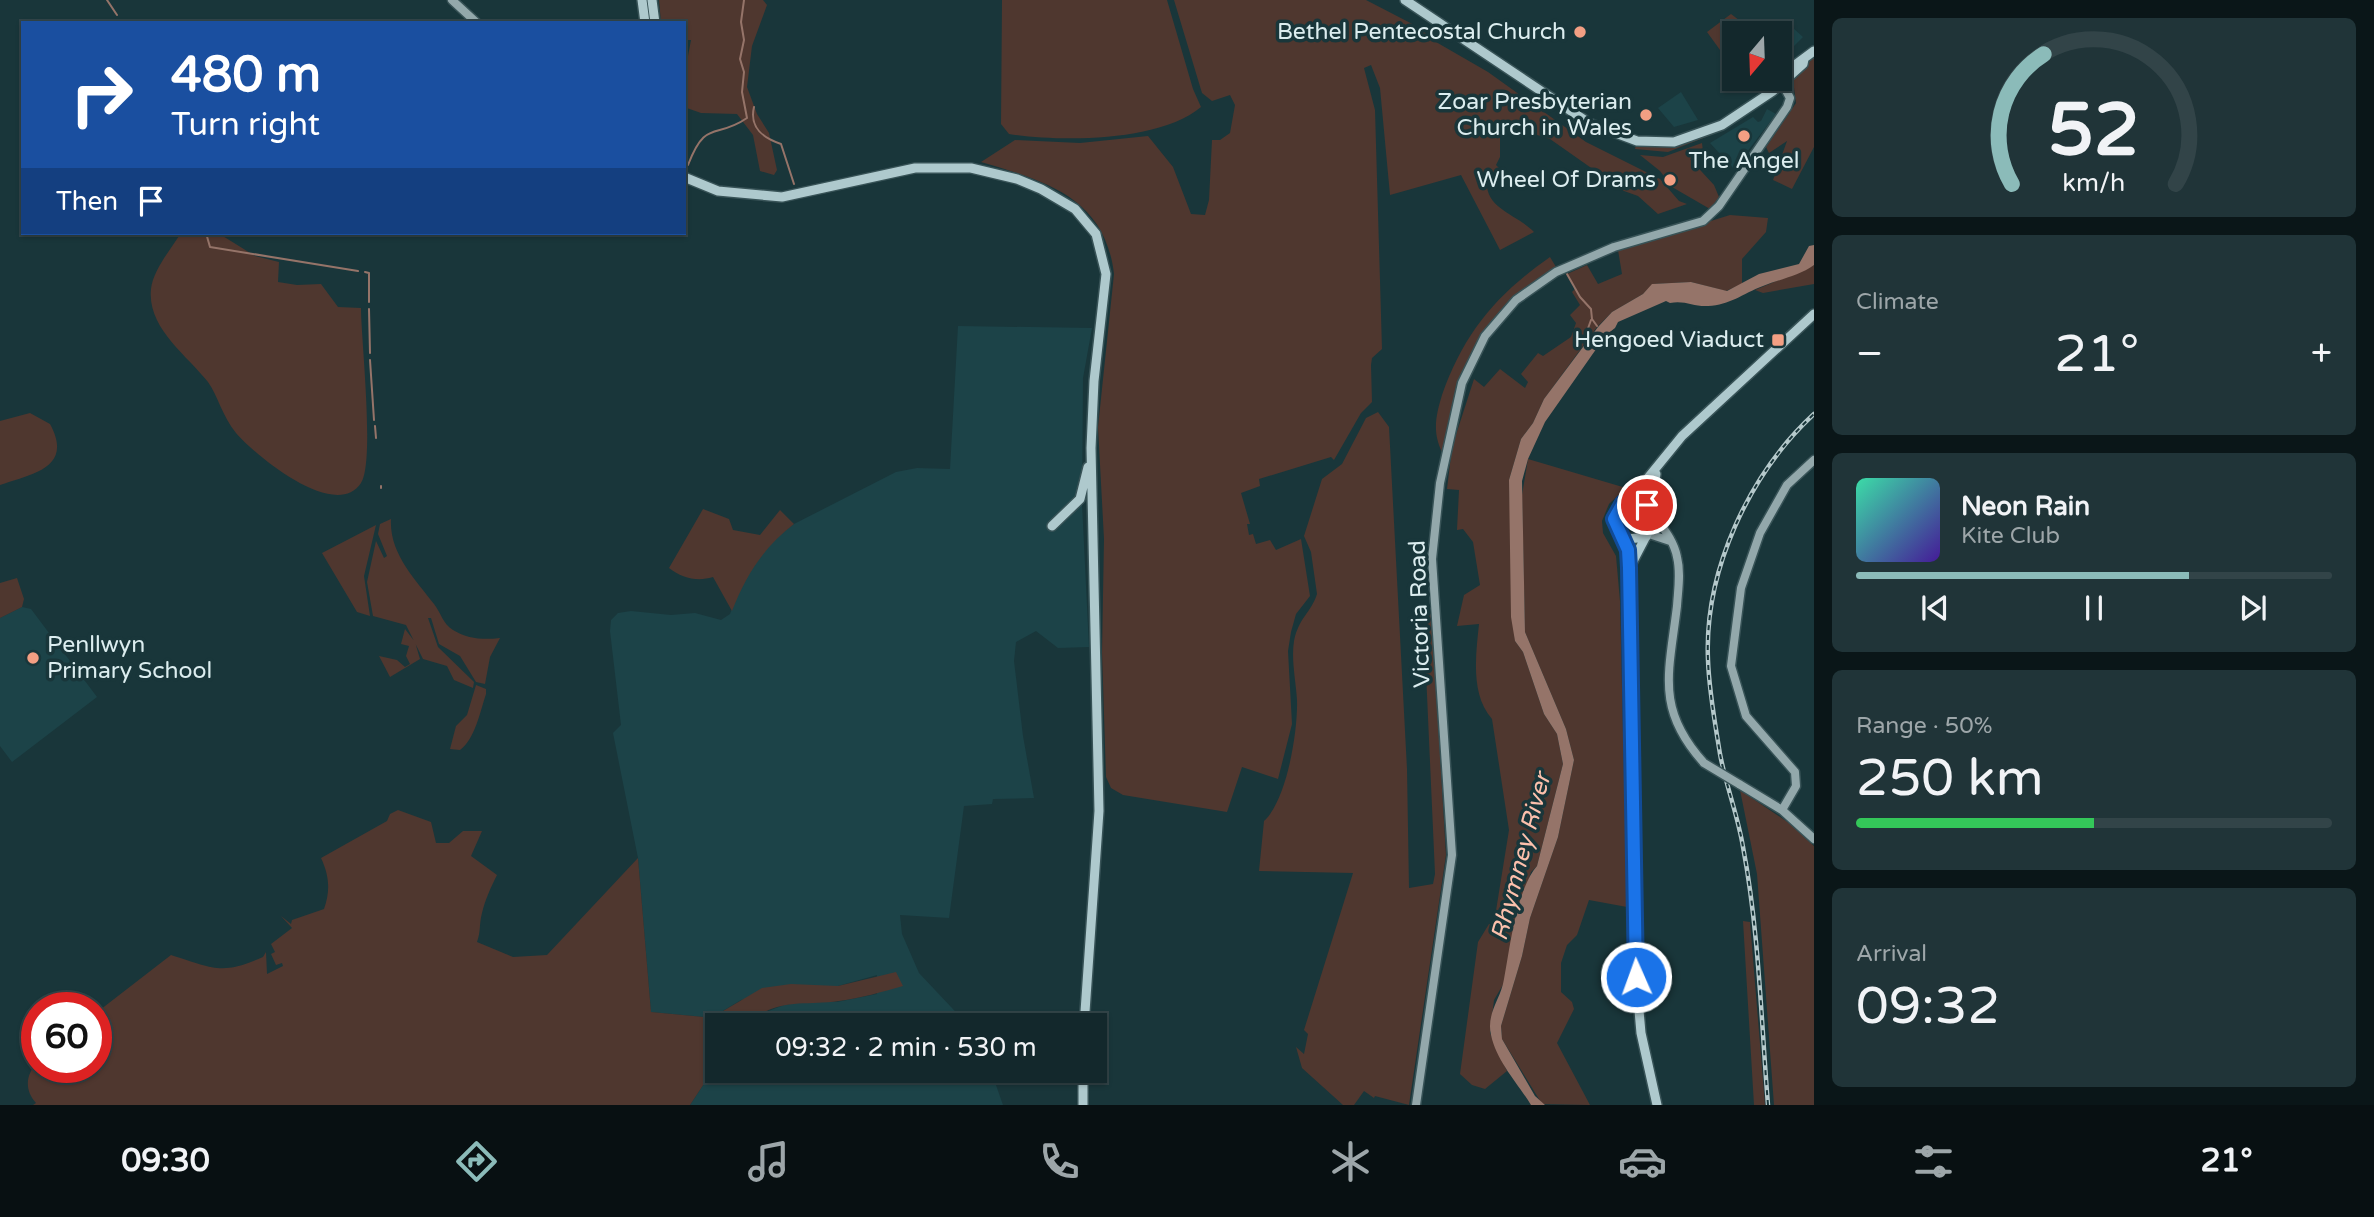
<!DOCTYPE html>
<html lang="en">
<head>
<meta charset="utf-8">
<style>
	body { margin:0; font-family:"Varela Round",sans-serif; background:#203438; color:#f1f3f6; height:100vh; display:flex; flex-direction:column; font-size:26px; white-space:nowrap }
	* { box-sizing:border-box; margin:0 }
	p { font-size:23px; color:#9da6a9 }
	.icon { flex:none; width:38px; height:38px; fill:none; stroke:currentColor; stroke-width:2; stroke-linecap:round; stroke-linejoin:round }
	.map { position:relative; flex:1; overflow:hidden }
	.sheet { display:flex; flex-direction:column; gap:18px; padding:18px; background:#0a1618; width:560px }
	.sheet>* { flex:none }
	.hud { position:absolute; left:21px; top:21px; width:665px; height:214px; border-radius:0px; box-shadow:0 2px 5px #0004,0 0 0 2px #324448; background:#1a4fa0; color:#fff; overflow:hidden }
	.needle { width:46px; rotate:199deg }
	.buttons { position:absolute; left:1722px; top:21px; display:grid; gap:14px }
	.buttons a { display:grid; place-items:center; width:70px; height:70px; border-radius:0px; background:#13282c; box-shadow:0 2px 5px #0004,0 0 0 2px #324448; font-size:35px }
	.speed { position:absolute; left:21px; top:992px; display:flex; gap:14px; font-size:35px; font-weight:700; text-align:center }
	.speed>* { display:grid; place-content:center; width:91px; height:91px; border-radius:50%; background:#13282c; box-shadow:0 2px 5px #0004,0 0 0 2px #324448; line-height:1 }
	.speed .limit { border:10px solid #d22; background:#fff; color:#111 }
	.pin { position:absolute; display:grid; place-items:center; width:60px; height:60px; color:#fff; margin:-30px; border:4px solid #fff; border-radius:50%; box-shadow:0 2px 7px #0007 }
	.me { position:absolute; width:77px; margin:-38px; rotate:358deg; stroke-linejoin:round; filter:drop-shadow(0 0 5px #0008) }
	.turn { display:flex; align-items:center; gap:24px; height:147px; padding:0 35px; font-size:32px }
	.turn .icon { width:91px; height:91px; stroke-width:2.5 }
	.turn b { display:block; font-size:49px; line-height:60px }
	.then { display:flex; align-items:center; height:66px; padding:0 35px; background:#0003; gap:14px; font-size:26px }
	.big { font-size:52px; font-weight:600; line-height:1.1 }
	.sheet .card { flex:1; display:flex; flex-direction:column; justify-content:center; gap:10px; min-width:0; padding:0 24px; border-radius:10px; background:#203438 }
	.sheet .dial { align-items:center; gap:0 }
	.dial svg { height:182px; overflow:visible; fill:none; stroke:#324448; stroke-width:7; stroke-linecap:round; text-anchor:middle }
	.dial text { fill:#f1f3f6; stroke:none }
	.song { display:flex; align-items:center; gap:21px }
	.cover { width:84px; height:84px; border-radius:10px; background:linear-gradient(135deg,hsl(160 70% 55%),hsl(260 70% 35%)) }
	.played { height:7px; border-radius:4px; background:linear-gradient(90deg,#8bbbb9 70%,#324448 70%) }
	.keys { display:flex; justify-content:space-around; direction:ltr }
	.heat { display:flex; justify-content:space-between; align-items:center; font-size:38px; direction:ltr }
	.charge { height:10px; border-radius:5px; background:linear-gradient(90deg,#34c759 50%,#324448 0) }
	.trip { position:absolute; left:705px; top:1013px; width:402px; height:70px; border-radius:0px; background:#13282c; box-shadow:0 2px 5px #0004,0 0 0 2px #324448; font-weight:600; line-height:70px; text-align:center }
	.dock { display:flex; height:112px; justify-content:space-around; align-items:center; background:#081012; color:#9da6a9 }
	.dock .icon { width:49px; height:49px }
	.dock .selected { color:#8bbbb9 }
	.dock b { font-size:32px; color:#f1f3f6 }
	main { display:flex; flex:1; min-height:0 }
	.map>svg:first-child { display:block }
</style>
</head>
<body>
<main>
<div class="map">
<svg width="1814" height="1105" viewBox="0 0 1814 1105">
	<rect width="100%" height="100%" fill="#19363a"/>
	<path fill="#1c4348" d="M1783,19L1803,37L1787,53L1780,46V33H1777Z
		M1681,92L1698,120L1674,127L1658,108Z
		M1767,109L1776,114L1734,169L1710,143L1753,117L1758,122L1761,121Z
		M958,326L1092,328L1083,378L1082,504L1089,647L1058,648L1036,631L1016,642L1014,661L1023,736L1034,798L993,799L992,804L964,806L949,918L900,915L902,934L919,973L968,1025H746L758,1015L784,1005L807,1001L837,1002L877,994V975L838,986L741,1000L718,1014L704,1017L651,1012L638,858L613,733L621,725L610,631L611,620L618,613L631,611L671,615L695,613L721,620L730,614L740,587L755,564L774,539L794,524L896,472L917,468L950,469Z
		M22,607L31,609L97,697L12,762L0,746V618Z
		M717,1064L718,1071H991L1003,1105H690Z"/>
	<path fill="#4f372f" d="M659,0H763L767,5L752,46L747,87L757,114L769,133L777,170L774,175L760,171L753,135L737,114L701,113L684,107V77L691,40H684V23H661Z
		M1002,0H1167L1193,89L1201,107C1159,142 1062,142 1009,134L1001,124Z
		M1174,0H1366L1422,29L1436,42L1488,72L1586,142L1660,179L1679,201L1687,204L1658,214L1638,196L1624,191L1550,139L1500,123V157L1496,165L1508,177L1487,178C1483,209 1517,214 1534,232L1500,250L1461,175L1390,195L1380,88L1371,65L1364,68L1375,110L1382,349L1372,358L1371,365L1372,402L1361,413L1334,460L1331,457L1259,479L1260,486L1241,493L1250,524H1247L1249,535L1253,534L1256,544L1270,540L1276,550L1301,539L1310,596L1296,614L1291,632L1288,651L1292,724L1278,779L1242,767L1227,812L1123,795L1111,788L1106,777L1102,652L1104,539L1098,427L1114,274C1105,197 1045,181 981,162L1015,140L1080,143L1148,136L1173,167L1191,214L1205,215L1209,200L1212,140H1220L1230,133L1235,105L1230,95L1212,101L1202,93Z
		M1731,14L1756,33H1734V56L1728,61L1707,32Z
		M1814,57V147L1792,189L1773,180L1787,141L1769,153L1766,147L1796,103L1793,80Z
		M1721,131L1668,152L1635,149L1636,145L1670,147Z
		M1702,143L1703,152L1690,159L1714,185L1719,197L1710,209L1672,187L1660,171L1640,155L1663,157Z
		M1730,215L1768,218L1766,232L1742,259V284L1726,291L1691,282L1653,284L1643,294L1612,312L1597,327L1544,399L1533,423L1521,439L1509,480L1515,641L1523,652L1544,714L1557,734L1563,764L1537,866L1531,872L1517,917L1504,983L1494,1000L1490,1033L1507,1071L1485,1089L1472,1085L1460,1074L1478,942L1489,924L1494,923L1509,830L1492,719C1470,694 1476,654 1479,624L1457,626L1464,595L1480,585L1473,542L1463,529L1457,530L1459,490L1447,489L1452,447L1474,379L1484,387L1500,369L1525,388L1528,382L1521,374L1538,353L1543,356L1571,337L1576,323L1570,315L1580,305L1572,292L1576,288L1567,274L1587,265L1598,284L1622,274L1618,250Z
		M181,233H218L255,256L279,262L278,282L297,285L321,284L338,307L361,308C361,339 375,462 361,483C335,522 255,455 236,433C222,416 218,396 208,382C187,355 147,328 151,289C153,270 171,249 181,233Z
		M1550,257L1556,267C1478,322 1461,361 1442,452C1432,432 1436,415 1442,395C1464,333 1496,295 1550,257Z
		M1814,265V284L1763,293L1755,290Z
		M1378,412L1389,427L1407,769L1409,888L1433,884L1435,874L1423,605L1431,607L1446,855L1409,1105L1375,1096L1374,1098L1364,1091L1354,1105H1343L1302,1068L1296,1047L1304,1054L1308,1034L1304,1030L1353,873L1259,871L1264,821C1287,800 1298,731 1297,700C1296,681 1291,660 1294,641C1299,617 1311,613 1317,594L1311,552L1304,536L1322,479L1342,464L1366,418Z
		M30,413L50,424C74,468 32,474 0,485V421Z
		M1528,459L1626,488L1609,504L1602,521L1603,533L1616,556L1620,601L1627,907L1589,900L1577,935L1567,945L1561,963V992L1572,1002L1574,1009L1557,1043L1590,1105L1542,1104L1502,1039L1501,1026L1522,956L1530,918L1558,837L1574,760L1566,729L1525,632L1522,495Z
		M703,509L729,519L733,530L760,535L780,510L794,524C763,548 746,575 732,611L713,577C697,582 682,578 669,568Z
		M391,519C389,553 415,579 434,604C441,613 443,624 453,630C468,639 483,640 500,638L490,657L485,684L476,682L460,656L439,644L431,618H428L438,647L474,682L473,688L454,680L447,666L423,659L406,625L373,616L367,582L376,541L384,558L387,556L378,534L380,524Z
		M376,525L364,576L370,616L357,612L322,553Z
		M17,578L24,599L22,607L0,618V583Z
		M405,629L415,642L420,659L390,677L379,656L397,660L405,667L410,664L406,656L409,646L401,644Z
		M476,685L486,689V694C480,712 475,739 460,750L450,749L456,726L467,715Z
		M1740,790L1789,823L1814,846V1105H1774L1757,874Z
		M398,810L431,822L436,843H449L463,831H482L471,856L497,875C491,887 485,900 482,913C479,924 481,931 477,942L513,957L547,955L638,858L651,1012L704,1017L718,1014L762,988L791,984L838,986L896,972L903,986C882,992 861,998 839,1001C803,1006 777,997 746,1025L718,1026L717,1064L690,1105H33L36,1103C24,1090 26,1074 37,1063V1068H96V1013L171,955C213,968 221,976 263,957L266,952L267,974L283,966L282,963L276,965L271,954L275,952L271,944L292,928L281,916L291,924L292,920L324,909C330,892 330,877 321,858L387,821L390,814Z
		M1743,921L1750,922L1765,1105H1754Z"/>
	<path fill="#957469" d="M1814,245V265C1799,276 1780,279 1763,286C1742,294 1730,305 1708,306C1694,307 1685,300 1670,303L1666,301L1618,322L1615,328L1606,335L1545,422L1528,459L1522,481L1525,632L1566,729L1574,760L1558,837L1530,918L1522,956L1501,1026L1502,1039L1535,1096L1545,1105H1531C1517,1082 1497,1062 1491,1035C1486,1013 1501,999 1504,979C1510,948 1516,890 1537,866L1563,764L1557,734L1544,714L1523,652L1515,641L1511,617L1509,480L1521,439L1533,423L1544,399L1598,327L1612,312L1643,294L1652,284L1691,282L1727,291L1759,274L1799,264L1809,246Z"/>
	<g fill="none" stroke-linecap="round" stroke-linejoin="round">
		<path stroke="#957469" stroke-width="2" d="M107,0L117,15
			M754,107C749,128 763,138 781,144L794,184
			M688,165C706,118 715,140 747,118L742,92L744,72L740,59L744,40L741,22L744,0
			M206,233L210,247L358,271
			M365,272L369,273V302
			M1567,274L1580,297L1591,309L1592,319L1597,326
			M369,309L370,353
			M1591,320L1586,334L1592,339
			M370,360L374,420
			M375,426L376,438
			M381,486V488"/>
		<defs>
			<path id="secondary" d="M452,0L477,23
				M1654,515C1663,528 1674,541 1677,557C1681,573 1678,590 1677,606C1669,673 1655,709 1704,763
				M1649,534L1670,541
				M1739,784L1782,810L1814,839
				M1782,810L1796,786L1795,772L1746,716L1731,666L1741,588L1760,533L1787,485L1814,460
				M1416,1105L1452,855L1432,559L1440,483L1462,383L1485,336L1516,300L1556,272L1614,247L1703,221L1719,206L1787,107L1790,98L1782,83"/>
			<path id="primary" d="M642,0L645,23
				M652,0L655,23
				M1405,0L1589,123L1637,141L1674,142L1722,125L1773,91L1803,64L1804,59
				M1780,76L1814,51
				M684,177L718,191L782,197L915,168H971L1017,179L1041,189L1075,209L1096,234L1106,274L1094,381L1091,448L1099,811L1084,1026
				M1629,501L1682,436L1814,314
				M1651,510L1656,474
				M1052,526L1080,499L1088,467
				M1622,536L1629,568L1636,977L1641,1033L1657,1105
				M1630,567L1654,521L1647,505L1636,500L1623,503L1614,519L1618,531L1628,539L1646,537
				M1083,1071V1105"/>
		</defs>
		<use href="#secondary" stroke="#385357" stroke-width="11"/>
		<use href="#primary" stroke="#385357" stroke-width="12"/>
		<use href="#secondary" stroke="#93a8ab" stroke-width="8"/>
		<use href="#primary" stroke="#aec9cd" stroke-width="9"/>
		<defs>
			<path id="rail" d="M1768,1105C1761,1019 1759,931 1743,847C1738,816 1726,786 1720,754C1715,723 1709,691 1708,660C1704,571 1749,474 1814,414"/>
		</defs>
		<use href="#rail" stroke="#b5c9cb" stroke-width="4.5"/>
		<use href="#rail" stroke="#19363a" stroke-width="2" stroke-dasharray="5" stroke-linecap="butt"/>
		<defs>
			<path id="secondary-bridge" d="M1704,763L1739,784"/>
		</defs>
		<use href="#secondary-bridge" stroke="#385357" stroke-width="11" stroke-linecap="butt"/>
		<use href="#secondary-bridge" stroke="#93a8ab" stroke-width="8"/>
	</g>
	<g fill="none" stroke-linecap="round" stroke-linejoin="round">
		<defs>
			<path id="route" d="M1636,977L1629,568L1628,550L1614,519L1623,503L1636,500L1647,505"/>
		</defs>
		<use href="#route" stroke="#114b97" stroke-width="18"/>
		<use href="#route" stroke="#1a73e8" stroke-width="12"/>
	</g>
	<g fill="#f39f83" stroke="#19363a" stroke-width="2.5">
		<circle cx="1580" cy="32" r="7"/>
		<circle cx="1646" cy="115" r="7"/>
		<circle cx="1744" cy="136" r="7"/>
		<circle cx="1670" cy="180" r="7"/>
		<rect x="1771" y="333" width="14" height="14" rx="3.5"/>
		<circle cx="33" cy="658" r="7"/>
	</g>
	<g text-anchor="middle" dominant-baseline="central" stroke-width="7" stroke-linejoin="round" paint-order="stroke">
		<g font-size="23" fill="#dcedef" stroke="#19363a" text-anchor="end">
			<text x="1566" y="32">Bethel Pentecostal Church</text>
			<text x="1632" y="102">Zoar Presbyterian<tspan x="1632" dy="26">Church in Wales</tspan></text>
			<text x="1744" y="161" text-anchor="middle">The Angel</text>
			<text x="1656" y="180">Wheel Of Drams</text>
			<text x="1764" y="340">Hengoed Viaduct</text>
			<text x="47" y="645" text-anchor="start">Penllwyn<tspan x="47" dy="26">Primary School</tspan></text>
		</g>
		<g font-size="23" fill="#dcedef" stroke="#19363a">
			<text transform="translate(1420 614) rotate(-92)">Victoria Road</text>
		</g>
		<g font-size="24" font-style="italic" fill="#fcc0ac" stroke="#19363a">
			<text transform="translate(1521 857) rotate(-75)">Rhymney River</text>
		</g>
	</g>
</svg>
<div class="buttons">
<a><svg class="needle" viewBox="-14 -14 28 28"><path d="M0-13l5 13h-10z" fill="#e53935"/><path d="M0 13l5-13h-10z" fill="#9da6a9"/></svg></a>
</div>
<div class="speed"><div class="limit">60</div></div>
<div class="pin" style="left:1647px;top:505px;background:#d93025"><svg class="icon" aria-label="arrive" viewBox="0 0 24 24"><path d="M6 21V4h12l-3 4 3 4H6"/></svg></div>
<svg class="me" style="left:1636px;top:977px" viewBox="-20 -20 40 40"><circle r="17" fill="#1a73e8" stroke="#fff" stroke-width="3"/><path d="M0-11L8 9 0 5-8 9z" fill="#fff"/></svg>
<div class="trip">09:32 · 2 min · 530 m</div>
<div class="hud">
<div class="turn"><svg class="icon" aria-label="right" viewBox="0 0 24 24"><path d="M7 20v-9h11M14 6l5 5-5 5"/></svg><div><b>480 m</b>Turn right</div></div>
<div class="then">Then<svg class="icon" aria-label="arrive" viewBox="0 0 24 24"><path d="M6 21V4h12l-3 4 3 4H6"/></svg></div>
</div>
</div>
<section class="sheet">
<div class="card dial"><svg viewBox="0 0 100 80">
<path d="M14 69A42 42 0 1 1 86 69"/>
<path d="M14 69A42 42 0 0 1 28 12" stroke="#8bbbb9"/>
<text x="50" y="56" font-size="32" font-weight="700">52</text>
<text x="50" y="72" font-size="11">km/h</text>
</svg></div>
<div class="card"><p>Climate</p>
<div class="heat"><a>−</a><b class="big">21°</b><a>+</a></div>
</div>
<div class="card">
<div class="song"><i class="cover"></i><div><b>Neon Rain</b><p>Kite Club</p></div></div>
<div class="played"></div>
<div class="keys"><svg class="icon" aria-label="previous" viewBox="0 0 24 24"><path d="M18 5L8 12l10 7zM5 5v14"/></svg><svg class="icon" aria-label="pause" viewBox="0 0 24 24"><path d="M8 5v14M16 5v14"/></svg><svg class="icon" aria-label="next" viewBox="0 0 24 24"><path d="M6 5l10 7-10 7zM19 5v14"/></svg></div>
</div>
<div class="card"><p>Range · 50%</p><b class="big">250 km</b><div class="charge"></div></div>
<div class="card"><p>Arrival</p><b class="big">09:32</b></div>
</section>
</main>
<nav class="dock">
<b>09:30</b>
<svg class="icon selected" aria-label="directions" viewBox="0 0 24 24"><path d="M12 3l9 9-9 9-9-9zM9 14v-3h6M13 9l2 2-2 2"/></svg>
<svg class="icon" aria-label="music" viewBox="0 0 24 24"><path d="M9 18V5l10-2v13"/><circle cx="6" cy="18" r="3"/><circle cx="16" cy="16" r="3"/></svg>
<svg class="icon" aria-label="phone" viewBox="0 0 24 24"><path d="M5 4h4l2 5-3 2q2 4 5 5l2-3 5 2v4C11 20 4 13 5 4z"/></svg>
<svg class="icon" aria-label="climate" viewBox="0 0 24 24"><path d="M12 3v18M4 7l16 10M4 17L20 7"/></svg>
<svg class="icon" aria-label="car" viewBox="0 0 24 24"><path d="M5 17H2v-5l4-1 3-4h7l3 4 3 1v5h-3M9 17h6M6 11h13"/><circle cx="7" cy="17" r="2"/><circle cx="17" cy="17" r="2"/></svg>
<svg class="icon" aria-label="filters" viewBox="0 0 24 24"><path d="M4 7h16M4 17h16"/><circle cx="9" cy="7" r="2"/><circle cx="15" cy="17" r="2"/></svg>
<b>21°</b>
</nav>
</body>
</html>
